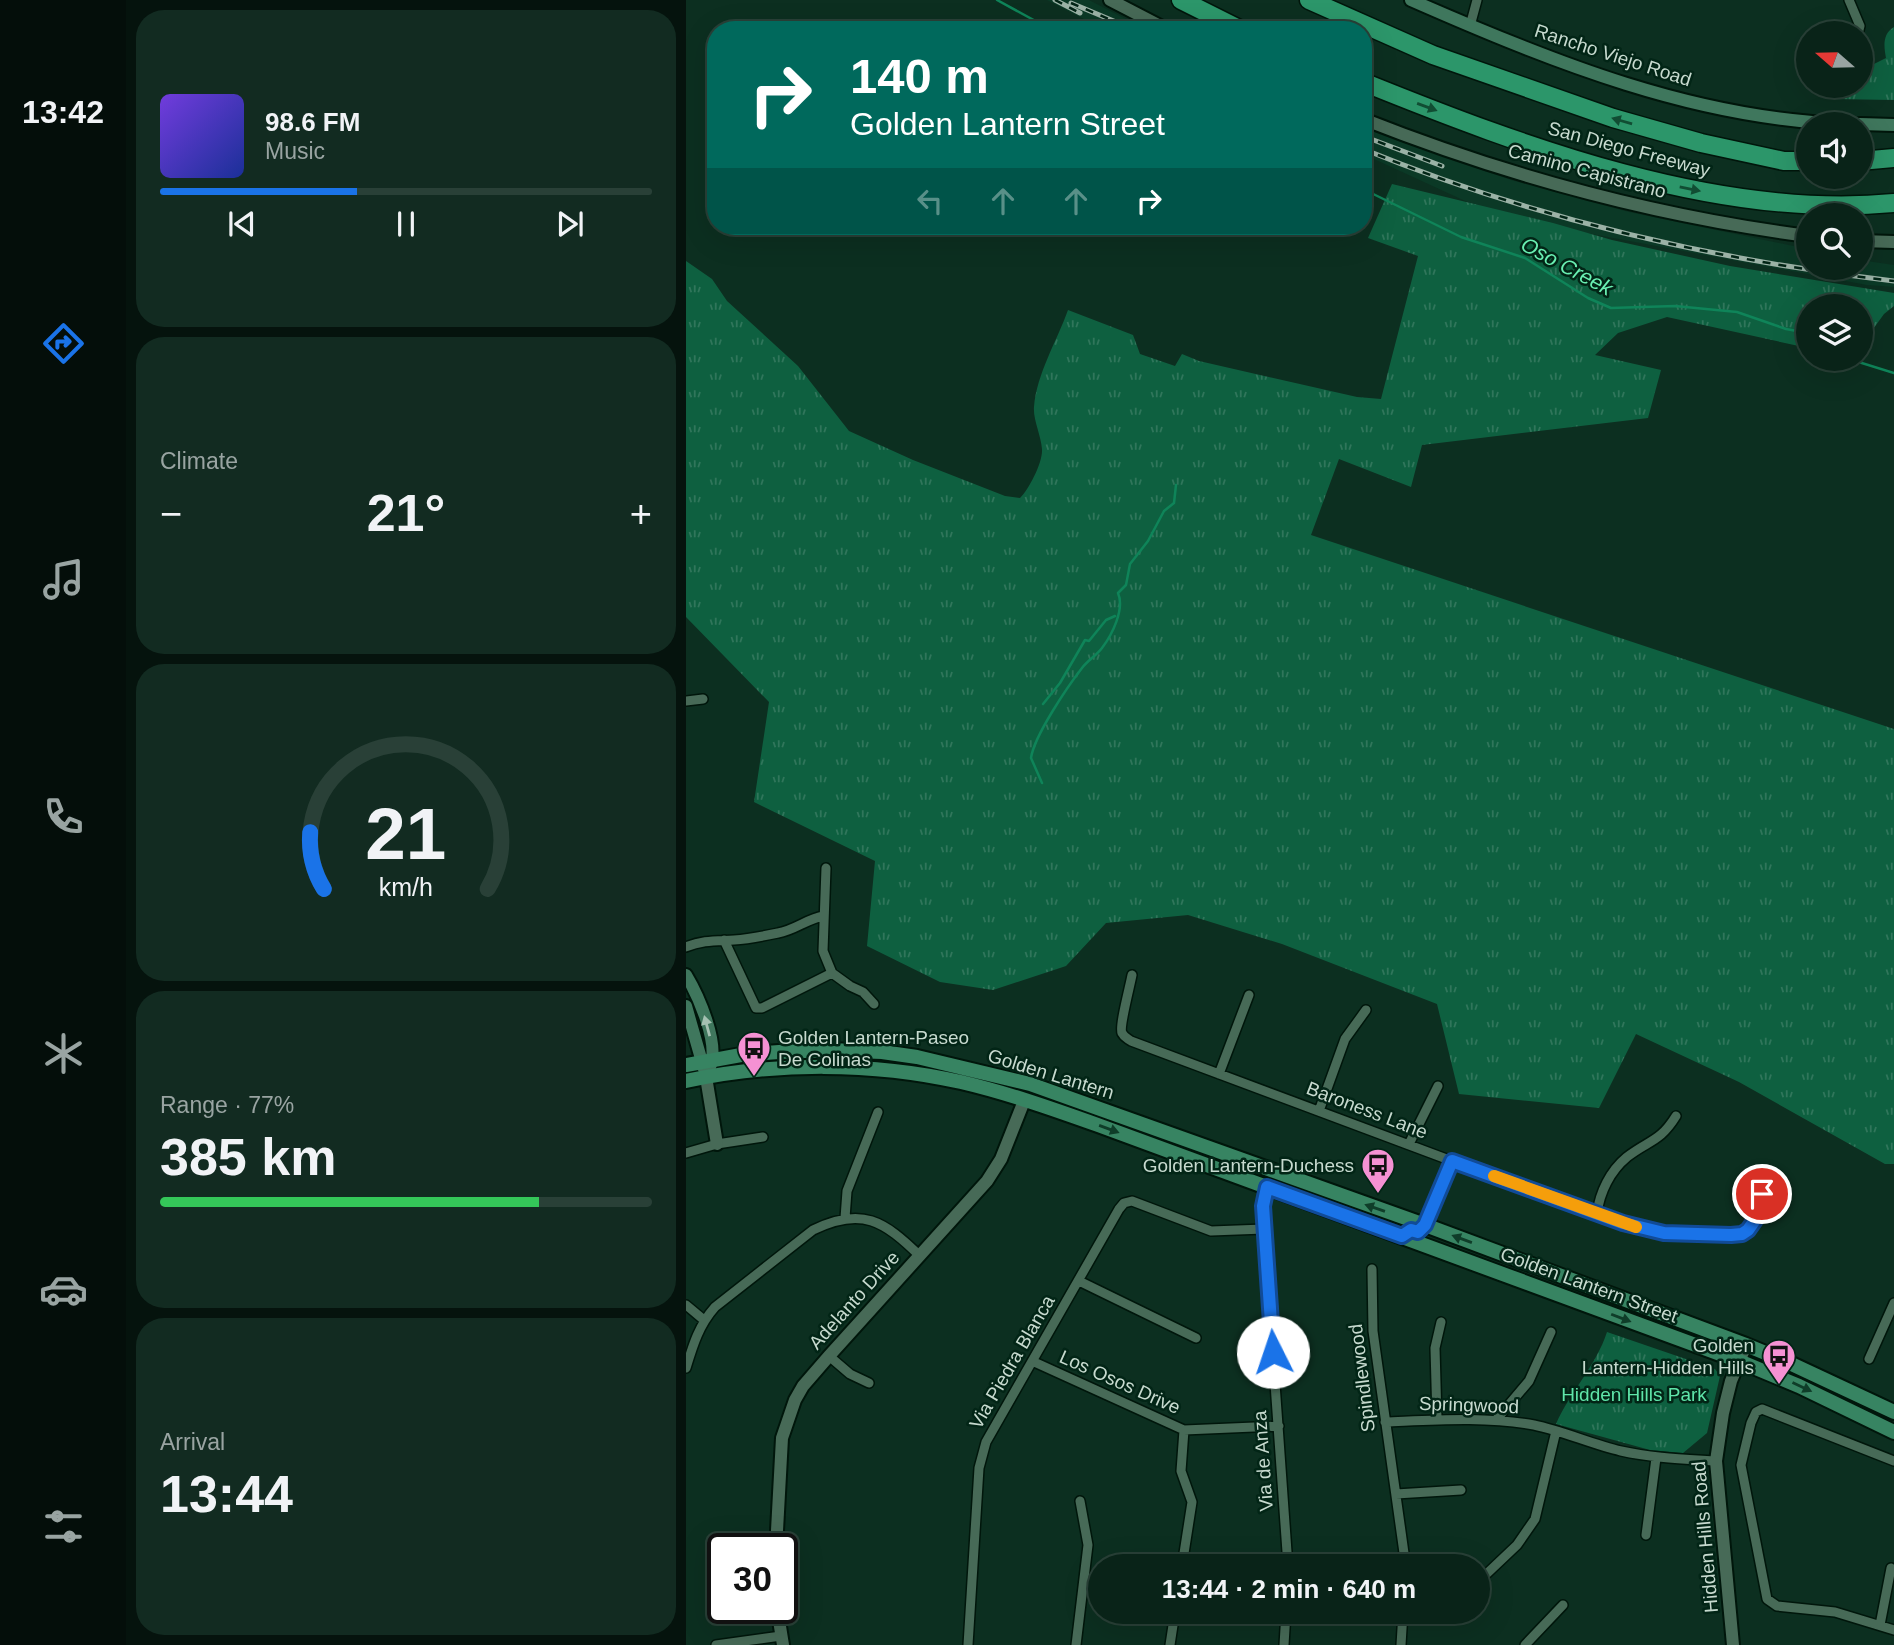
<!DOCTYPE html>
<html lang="en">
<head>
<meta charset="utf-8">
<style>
	body { margin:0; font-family:Helvetica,sans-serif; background:#122b21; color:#f1f3f6; height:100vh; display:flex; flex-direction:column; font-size:26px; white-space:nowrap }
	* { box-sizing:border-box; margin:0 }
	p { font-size:23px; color:#99a4a2 }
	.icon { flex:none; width:38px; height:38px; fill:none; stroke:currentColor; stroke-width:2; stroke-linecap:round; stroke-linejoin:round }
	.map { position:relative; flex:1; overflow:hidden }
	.side { display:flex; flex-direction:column; gap:10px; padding:10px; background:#05130d; width:560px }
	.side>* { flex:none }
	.top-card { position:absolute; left:21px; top:21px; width:665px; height:214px; border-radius:28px; box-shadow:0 7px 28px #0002,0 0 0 2px #294037; background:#00695c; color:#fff; overflow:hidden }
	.needle { width:46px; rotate:290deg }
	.tools { position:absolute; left:1110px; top:21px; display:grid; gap:14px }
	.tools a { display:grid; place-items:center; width:77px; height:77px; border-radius:50%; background:#092318; box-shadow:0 7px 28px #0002,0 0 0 2px #294037; font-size:35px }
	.speed { position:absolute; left:21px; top:1533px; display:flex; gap:14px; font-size:35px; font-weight:700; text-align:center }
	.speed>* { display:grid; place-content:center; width:91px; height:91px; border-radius:50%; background:#092318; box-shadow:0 7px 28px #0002,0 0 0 2px #294037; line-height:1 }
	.speed .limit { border:4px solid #111; border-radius:10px; background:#fff; color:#111 }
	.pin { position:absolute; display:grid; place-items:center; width:60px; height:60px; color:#fff; margin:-30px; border:4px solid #fff; border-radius:50%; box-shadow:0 2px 7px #0007 }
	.me { position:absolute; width:77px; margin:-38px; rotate:356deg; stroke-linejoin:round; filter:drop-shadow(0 0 5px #0008) }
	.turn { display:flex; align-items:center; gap:24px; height:147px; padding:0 28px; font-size:32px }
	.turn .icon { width:91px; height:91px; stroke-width:2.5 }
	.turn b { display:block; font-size:49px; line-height:60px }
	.lanes { display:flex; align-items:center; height:66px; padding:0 28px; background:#0003; justify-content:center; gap:35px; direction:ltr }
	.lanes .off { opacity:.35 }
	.big { font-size:52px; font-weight:700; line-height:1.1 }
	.side .tile { flex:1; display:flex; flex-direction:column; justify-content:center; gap:10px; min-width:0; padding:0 24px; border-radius:28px; background:#122b21 }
	.side .dial { align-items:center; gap:0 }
	.dial svg { height:182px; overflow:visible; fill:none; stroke:#294037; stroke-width:7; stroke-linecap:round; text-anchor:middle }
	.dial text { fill:#f1f3f6; stroke:none }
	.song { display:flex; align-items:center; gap:21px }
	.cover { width:84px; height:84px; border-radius:10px; background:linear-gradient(135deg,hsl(260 70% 55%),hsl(230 70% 35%)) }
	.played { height:7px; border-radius:4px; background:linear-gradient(90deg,#1a73e8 40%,#294037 40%) }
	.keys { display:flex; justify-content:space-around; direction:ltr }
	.heat { display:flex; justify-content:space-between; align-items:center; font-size:38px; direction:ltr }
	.charge { height:10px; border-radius:5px; background:linear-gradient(90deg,#34c759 77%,#294037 0) }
	.trip { position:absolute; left:402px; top:1554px; width:402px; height:70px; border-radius:35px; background:#092318; box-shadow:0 7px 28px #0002,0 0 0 2px #294037; font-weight:700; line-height:70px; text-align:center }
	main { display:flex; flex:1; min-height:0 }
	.dock { display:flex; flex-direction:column; width:126px; justify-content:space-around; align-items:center; background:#040e0a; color:#99a4a2 }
	.dock .icon { width:49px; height:49px }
	.dock .current { color:#1a73e8 }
	.dock b { font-size:32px; color:#f1f3f6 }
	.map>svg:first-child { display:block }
</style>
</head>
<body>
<main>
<nav class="dock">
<b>13:42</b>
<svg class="icon current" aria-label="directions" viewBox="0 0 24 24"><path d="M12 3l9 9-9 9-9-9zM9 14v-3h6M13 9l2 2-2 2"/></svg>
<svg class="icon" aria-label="music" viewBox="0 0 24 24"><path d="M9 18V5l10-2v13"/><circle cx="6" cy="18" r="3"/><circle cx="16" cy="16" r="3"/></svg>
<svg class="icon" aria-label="phone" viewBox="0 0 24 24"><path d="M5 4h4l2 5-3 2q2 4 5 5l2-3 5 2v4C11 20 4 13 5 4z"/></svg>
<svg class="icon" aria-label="climate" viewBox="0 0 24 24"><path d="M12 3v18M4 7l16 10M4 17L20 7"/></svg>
<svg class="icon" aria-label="car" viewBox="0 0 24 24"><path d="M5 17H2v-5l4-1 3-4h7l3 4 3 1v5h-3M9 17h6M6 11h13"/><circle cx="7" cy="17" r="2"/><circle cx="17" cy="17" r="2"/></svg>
<svg class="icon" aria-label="filters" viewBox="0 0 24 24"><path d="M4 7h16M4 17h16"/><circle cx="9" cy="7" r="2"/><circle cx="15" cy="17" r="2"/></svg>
</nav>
<section class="side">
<div class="tile">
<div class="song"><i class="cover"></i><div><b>98.6 FM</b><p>Music</p></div></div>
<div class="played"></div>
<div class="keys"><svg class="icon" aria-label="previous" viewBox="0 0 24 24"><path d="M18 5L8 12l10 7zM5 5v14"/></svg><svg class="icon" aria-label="pause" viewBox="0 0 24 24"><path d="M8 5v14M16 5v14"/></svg><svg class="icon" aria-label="next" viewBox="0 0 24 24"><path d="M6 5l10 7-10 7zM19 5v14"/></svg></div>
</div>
<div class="tile"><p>Climate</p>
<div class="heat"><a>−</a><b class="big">21°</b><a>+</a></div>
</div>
<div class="tile dial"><svg viewBox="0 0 100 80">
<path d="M14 69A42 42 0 1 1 86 69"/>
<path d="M14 69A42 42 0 0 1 8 44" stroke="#1a73e8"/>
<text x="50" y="56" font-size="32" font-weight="700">21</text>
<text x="50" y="72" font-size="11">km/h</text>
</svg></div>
<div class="tile"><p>Range · 77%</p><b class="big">385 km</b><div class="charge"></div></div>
<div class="tile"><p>Arrival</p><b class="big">13:44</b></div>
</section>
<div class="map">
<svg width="1208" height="1645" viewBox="0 0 1208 1645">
	<defs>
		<pattern id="grass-tufts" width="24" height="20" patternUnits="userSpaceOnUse" patternTransform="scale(1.75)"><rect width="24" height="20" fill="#0e6040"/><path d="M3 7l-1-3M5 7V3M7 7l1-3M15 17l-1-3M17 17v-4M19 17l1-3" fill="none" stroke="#30765b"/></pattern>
	</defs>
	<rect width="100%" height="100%" fill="#0c2f20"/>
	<path fill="#0b3926" d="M361,0H403L461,30H419Z
		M677,128L825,180L943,212L1122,249V268H1174V260L1208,265V287L1181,285L814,217L677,154Z"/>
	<path fill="url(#grass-tufts)" d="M1208,27V100L1146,99L1144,86H1174V71L1200,58C1198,47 1196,34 1208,27Z
		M706,184L867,223L926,240L1044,266L1208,293V306L1198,314L1177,343H1174V306H1122V348L981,317L932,333L909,355L975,370L962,418L736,445L725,487L653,459L625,535L1208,729V1164H1199L1053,1082L950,1034L913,1108L773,1094L751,1004L596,944L502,915L420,923L380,966L307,990L254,982L181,946L189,861L68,802L83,702L0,617V261L26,279L41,301L112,366L163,431L227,460L319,496L334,498C343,489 357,462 356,449C355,435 347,420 348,407C351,373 371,341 382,310L447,335L454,354L489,366L496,354L513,361L671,397L695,399L732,256L682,238Z
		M921,1332L1029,1369L1034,1376L1021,1433L997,1453L964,1450L870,1424C884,1392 910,1366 921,1332Z"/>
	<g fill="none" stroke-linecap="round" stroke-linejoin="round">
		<path stroke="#0f8459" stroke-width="2.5" d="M311,0L366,30
			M677,189L775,237L839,258L902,298L925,308L989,306L1051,312L1100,329L1122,333
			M1163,359L1208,373
			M357,704L374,683L399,640L403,641L420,620L429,616
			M356,783L345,758C348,736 382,686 396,668C402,660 410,656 416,648C426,635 439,609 432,593L440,585L444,564L462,541L478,511L488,503L490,485"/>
		<defs>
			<path id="minor" d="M1163,0L1174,26L1173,30L1165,33
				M784,26L791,0
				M0,701L17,699
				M140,868L137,951L146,973L164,986L177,992L188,1004
				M38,940L70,1008H76L146,973
				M0,947C16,940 31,941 48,940C63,939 78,936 92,933C109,930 121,919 137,916
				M446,975C444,986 433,1027 436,1033C438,1037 441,1038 445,1041L766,1161L956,1228L978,1233L1045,1235L1056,1234L1067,1225L1077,1191L1086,1180
				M533,1074L563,995
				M633,1111L659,1039L680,1010
				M723,1144L752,1086
				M0,1153L31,1144L77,1137
				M581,1187L577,1206L578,1229L602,1566
				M911,1213C914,1192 924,1171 941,1157C963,1140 974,1142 990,1116
				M159,1218L161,1191L192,1112
				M739,1225L766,1161
				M686,1269L687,1331L718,1553V1566
				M393,1281L510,1338
				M0,1305L18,1320
				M143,1356L164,1374L183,1383
				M1183,1359L1208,1303
				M346,1361L498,1430L593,1426
				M0,1368C7,1345 13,1325 29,1307L127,1230C176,1206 198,1221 234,1256
				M751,1419L749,1348L755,1322
				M810,1420L843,1381L865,1332
				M699,1422C748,1420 799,1416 848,1425C877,1431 905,1444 935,1451C966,1458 998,1459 1030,1461
				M1208,1461L1076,1409L1070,1412L1065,1423L1055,1465L1081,1599L1091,1606L1149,1612L1208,1630
				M710,1494L775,1490
				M960,1535L970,1458
				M496,1566L506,1502L495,1471L498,1430
				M793,1581L831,1545L849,1519L870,1431
				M1194,1625L1205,1568
				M30,1645L95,1636
				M282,1645L293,1468L300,1442L433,1209L438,1203L446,1201L525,1231L578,1229
				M390,1645L402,1545L394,1501
				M484,1645L489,1612
				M598,1645L600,1612
				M715,1645L717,1612
				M839,1645L877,1605"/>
			<path id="tertiary" d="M424,0L482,30
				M677,119C821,176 968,216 1122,236
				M1174,241L1208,242
				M20,1077L31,1144
				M90,1549L96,1438L109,1400L117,1386L143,1356L301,1181L315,1159L338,1101
				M91,1608L97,1645
				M1047,1645L1030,1461L1037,1413L1045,1381L1060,1345"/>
			<path id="secondary" d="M725,0C864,61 1012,121 1165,124
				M1174,124L1208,125
				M0,975C12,995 34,1044 24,1067
				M0,1006L18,1069"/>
			<path id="primary" d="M0,1065L55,1055L93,1052L143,1050L196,1052L231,1057L344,1084L739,1225L1060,1345L1099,1361L1208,1412
				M0,1081C88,1062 187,1062 275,1082C322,1093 367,1109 412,1125L1053,1361L1113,1386L1208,1432"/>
			<path id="motorway" d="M495,0L555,30
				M623,0L747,55L927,118L1015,143L1098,161H1122
				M677,82C838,147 1032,220 1208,203
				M1174,161L1208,158"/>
		</defs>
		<use href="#minor" stroke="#00160b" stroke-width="12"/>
		<use href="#tertiary" stroke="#00160b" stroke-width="16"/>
		<use href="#secondary" stroke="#00160b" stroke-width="16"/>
		<use href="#primary" stroke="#00160b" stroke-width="18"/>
		<use href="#motorway" stroke="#00160b" stroke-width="21"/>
		<use href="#minor" stroke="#476a57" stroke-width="9"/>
		<use href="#tertiary" stroke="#476a57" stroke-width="12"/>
		<use href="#secondary" stroke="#3f775d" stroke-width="12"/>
		<use href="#primary" stroke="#378462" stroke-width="14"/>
		<use href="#motorway" stroke="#2c966a" stroke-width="18"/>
		<defs>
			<path id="rail" d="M369,0L394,13
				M385,3L449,30
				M677,136L756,166
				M677,149C846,218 1027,260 1208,281"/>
		</defs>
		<use href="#rail" stroke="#9bb2a6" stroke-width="5"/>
		<use href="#rail" stroke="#022516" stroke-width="2.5" stroke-dasharray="8" stroke-linecap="butt"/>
	</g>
	<defs><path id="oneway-solid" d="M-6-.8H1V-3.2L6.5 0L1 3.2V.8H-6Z" transform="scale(1.75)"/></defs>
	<g fill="#114d33">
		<use href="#oneway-solid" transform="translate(741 107) rotate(20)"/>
		<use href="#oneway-solid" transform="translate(936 121) rotate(-164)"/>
		<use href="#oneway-solid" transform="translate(1004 189) rotate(11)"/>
	</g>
	<use fill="#a5c1b2" href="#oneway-solid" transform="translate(21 1026) rotate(-105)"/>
	<g fill="#0f3d29">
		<use href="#oneway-solid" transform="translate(423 1129) rotate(20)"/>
		<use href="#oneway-solid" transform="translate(689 1208) rotate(-161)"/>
		<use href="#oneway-solid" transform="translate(776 1239) rotate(-160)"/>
		<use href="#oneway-solid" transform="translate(935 1318) rotate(21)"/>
		<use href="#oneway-solid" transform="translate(1116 1387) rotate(25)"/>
	</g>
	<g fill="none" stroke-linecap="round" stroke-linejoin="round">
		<defs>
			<path id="route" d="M587,1352L577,1206L581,1187L716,1236L725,1230L732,1232L739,1225L766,1161L937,1223L978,1233L1045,1235L1056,1234L1062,1230L1069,1220L1076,1194"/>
		</defs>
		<use href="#route" stroke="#114b97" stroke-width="18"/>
		<use href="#route" stroke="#1a73e8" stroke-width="12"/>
		<path stroke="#f59e0b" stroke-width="12" d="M808,1176L950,1227"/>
	</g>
	<defs>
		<symbol id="bus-pin" viewBox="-11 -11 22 30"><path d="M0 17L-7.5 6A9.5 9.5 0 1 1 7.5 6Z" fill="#f591d3" stroke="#022516"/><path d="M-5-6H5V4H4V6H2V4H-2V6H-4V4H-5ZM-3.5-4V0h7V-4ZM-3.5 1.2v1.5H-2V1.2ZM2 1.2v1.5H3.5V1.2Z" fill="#111"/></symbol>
	</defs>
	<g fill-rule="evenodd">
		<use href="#bus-pin" x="49" y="1029" width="38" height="52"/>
		<use href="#bus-pin" x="673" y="1146" width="38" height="52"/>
		<use href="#bus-pin" x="1074" y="1337" width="38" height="52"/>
	</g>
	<g text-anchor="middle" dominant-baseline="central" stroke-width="5" stroke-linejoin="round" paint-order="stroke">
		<g font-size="19" fill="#c7dacf" stroke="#022516">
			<text transform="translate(927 55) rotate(18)">Rancho Viejo Road</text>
			<text transform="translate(943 149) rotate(15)">San Diego Freeway</text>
			<text transform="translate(901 171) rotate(15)">Camino Capistrano</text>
			<text transform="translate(365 1074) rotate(17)">Golden Lantern</text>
			<text transform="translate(681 1110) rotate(21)">Baroness Lane</text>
			<text transform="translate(903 1285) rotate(20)">Golden Lantern Street</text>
			<text transform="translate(168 1300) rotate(-48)">Adelanto Drive</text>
			<text transform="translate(326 1362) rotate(-60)">Via Piedra Blanca</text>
			<text transform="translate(676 1378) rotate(-97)">Spindlewood</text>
			<text transform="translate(434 1382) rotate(24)">Los Osos Drive</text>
			<text transform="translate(783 1405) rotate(2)">Springwood</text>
			<text transform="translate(577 1461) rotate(-94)">Via de Anza</text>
			<text transform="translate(1019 1537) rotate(-95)">Hidden Hills Road</text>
		</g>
		<g font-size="19" fill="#c7dacf" stroke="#022516" text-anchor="end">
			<text x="92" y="1037" text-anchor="start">Golden Lantern-Paseo<tspan x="92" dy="22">De Colinas</tspan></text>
			<text x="668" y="1165">Golden Lantern-Duchess</text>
			<text x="1068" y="1345">Golden<tspan x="1068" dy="22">Lantern-Hidden Hills</tspan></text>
		</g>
		<g font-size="19" fill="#5fe5a9" stroke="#022516">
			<text x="948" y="1394">Hidden Hills Park</text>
		</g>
		<g font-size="21" font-style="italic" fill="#69efb2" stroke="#022516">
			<text transform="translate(881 266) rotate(28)">Oso Creek</text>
		</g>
	</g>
</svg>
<div class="tools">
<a><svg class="needle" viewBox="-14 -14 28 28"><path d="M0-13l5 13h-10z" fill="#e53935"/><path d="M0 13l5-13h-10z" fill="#99a4a2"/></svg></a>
<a><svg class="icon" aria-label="sound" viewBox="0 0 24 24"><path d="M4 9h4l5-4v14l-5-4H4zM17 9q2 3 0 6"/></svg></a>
<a><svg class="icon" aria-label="search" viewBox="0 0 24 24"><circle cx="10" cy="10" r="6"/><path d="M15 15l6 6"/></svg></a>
<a><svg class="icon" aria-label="layers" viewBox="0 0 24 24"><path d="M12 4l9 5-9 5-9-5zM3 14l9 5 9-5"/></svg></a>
</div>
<div class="speed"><div class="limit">30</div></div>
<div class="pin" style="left:1076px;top:1194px;background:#d93025"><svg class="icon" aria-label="arrive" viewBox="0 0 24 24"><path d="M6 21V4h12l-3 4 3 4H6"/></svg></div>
<svg class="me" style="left:587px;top:1352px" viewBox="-20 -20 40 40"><circle r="19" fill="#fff"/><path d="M0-13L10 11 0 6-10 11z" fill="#1a73e8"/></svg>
<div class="trip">13:44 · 2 min · 640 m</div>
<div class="top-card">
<div class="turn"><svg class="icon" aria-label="right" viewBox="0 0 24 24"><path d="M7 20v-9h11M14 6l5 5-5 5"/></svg><div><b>140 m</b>Golden Lantern Street</div></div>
<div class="lanes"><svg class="icon off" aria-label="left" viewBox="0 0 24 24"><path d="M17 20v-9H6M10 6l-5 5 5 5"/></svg><svg class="icon off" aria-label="ahead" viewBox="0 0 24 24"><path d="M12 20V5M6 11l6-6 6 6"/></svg><svg class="icon off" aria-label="ahead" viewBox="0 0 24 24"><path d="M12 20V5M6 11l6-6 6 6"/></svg><svg class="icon" aria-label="right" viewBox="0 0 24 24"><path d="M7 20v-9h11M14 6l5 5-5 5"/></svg></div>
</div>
</div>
</main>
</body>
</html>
